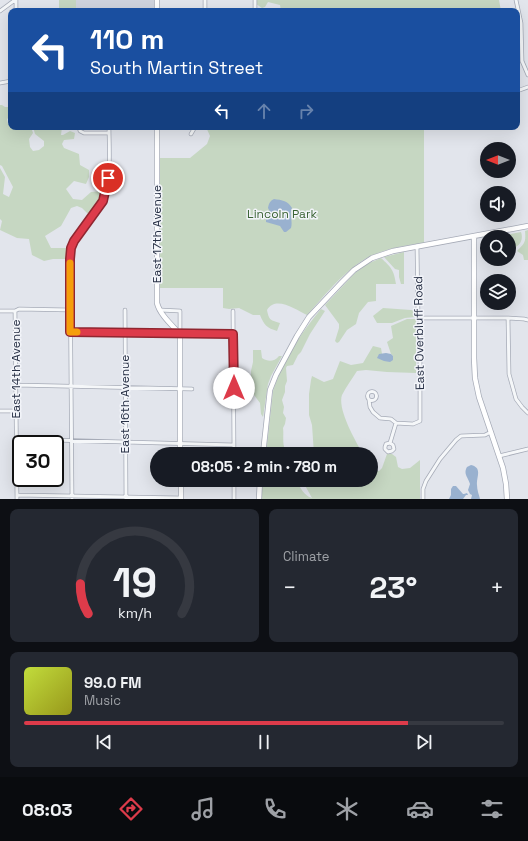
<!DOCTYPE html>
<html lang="en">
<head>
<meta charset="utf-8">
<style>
	body { margin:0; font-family:"Space Grotesk",sans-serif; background:#242831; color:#f1f3f6; height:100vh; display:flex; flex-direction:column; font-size:15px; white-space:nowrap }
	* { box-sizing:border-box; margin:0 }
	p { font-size:13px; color:#9ea1a6 }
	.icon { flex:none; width:22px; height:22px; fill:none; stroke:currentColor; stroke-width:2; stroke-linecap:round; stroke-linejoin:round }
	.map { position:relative; height:499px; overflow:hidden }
	.sheet { display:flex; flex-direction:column; gap:10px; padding:10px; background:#0d0f14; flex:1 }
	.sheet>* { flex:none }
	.top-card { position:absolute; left:8px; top:8px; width:512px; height:122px; border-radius:8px; box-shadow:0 4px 16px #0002; background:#1a4fa0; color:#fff; overflow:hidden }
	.needle { width:26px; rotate:270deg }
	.tools { position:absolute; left:480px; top:142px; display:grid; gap:8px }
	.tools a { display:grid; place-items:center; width:36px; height:36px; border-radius:50%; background:#171b24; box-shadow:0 4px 16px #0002; font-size:20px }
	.speed { position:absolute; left:12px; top:435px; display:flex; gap:8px; font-size:20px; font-weight:700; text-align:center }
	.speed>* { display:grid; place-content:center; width:52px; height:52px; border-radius:50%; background:#171b24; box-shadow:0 4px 16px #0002; line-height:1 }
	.speed .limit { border:2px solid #111; border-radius:6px; background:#fff; color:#111 }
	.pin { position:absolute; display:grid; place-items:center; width:34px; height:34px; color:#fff; margin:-17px; border:2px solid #fff; border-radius:50%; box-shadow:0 1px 4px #0007 }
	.me { position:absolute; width:44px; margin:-22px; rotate:0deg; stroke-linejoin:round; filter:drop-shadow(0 0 3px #0008) }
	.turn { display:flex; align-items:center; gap:14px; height:84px; padding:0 16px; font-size:18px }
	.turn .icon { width:52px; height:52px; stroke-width:2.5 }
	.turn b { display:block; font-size:28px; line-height:34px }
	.lanes { display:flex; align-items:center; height:38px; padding:0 16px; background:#0003; justify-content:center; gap:20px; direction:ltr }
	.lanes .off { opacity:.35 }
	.big { font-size:30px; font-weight:700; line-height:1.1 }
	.sheet .widget { flex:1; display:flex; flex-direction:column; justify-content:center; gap:6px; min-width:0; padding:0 14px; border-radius:8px; background:#242831 }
	.sheet .dial { align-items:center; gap:0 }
	.dial svg { height:104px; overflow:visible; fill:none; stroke:#363941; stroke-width:7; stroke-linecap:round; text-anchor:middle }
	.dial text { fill:#f1f3f6; stroke:none }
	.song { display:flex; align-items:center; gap:12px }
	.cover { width:48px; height:48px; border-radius:6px; background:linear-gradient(135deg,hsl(70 70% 55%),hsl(60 70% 35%)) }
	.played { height:4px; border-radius:2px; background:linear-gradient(90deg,#dd3b4a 80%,#363941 80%) }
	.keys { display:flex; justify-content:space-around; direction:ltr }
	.heat { display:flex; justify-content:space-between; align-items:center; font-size:22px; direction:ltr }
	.sheet .tiles { flex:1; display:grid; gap:10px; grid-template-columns:1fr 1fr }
	.widget:last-child { grid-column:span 2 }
	.trip { position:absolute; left:150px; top:447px; width:228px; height:40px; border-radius:20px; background:#171b24; box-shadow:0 4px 16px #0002; font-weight:700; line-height:40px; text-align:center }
	.tab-bar { display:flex; height:64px; justify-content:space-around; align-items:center; background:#090b0e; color:#9ea1a6 }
	.tab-bar .icon { width:28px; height:28px }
	.tab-bar .on { color:#dd3b4a }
	.tab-bar b { font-size:18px; color:#f1f3f6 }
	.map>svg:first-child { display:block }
</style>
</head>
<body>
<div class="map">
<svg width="528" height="499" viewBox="0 0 528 499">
	<rect width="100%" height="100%" fill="#e2e5ec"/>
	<path fill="#d0d4de" d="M76,0H154V11H76Z"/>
	<path fill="#c6d7c2" d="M59,0H76V11H59Z
		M256,0H499L501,11H489L487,9L482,11H281L280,5L268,2L265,7L262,8L256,4Z
		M0,105H2L5,107H10L11,116L7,119L8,124H11V127H31L33,133L29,139L30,147L33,151L39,150L44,146V141L35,134L33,127H62L61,135H63L70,131L75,133L74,139L64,140L62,144L64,148L79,154L80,165L89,170V177L86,184L74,181L66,189L73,199L82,200L91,192L103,191L100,201L90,216L82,208L77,206L71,208L61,226L45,236L51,248H69L67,259H53L44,261L32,255L29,239L17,238L0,230L2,221L0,219V168L5,177L3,194L9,197L13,187L2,166L0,165Z
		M206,127H424V243C409,245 393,247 378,253C350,263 327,293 307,315C296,310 276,295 267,310C269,320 270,320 280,323L277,331C267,328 264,325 260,315H253L239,308L229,309L223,308V288H159V158H190L207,144L210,136Z
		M528,230V260H524L523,255L517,251C525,243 526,242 525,231Z
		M521,232C524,240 519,249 509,248V237H496Z
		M404,252V284H401L399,277V270L395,269L384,257Z
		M381,258C391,267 394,270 396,284H376V301L368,302L359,313L356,324L347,330L339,342L337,343L335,341L339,328V324L325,305L355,273L367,264Z
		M383,308L411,310L415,311V317L405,318L392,323H377L373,316Z
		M321,309L325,311L310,334L301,352L298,355L293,365L287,366L286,368L287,381L285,386V392L282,400L284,407L283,413L286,418L285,424L283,428C284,434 282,444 285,449C286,451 288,452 289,454H266L273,391C282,361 301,333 321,309Z
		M407,319H416V373L387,372L366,370L357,371C352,379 346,387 342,395C337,409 356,442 363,454H314L312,425L309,415V394L311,380L312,376L324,382L333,379L340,361L351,365L363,363L373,346L381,348L382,354H379L393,356L391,354L387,342L393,338L391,326Z
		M253,350H261L262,358C268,362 274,362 279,356H282L271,376L268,384L263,417L261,414L260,403L251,391V371L253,362Z
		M387,454H392L396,457L398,467L402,469L410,468L420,460V499H261L263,480H296C300,487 304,496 312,498L302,480H371V467L374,470L379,471L382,468Z"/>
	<path fill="#99b1cf" d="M274,199C282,200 288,201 292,208C289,214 293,221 291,228L286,232H284L280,226L266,222V218L270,212L268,208C269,203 270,201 274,199Z
		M386,353L391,354L393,356V360L390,362L384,361L377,358L379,354Z
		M471,465C483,468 476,477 477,485C477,490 479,495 480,499H471L472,495L470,494L468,490L470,484C468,477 463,474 467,467Z
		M453,486H456L463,494H464L467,493L468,495H466L463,499H449L451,495V489Z"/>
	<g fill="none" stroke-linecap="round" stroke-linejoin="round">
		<defs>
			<path id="street" d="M205,0V11
				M255,0V11
				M516,0L521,23L522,61L528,75
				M0,11L15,0
				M16,11V0
				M0,83L11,81
				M517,91L528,87
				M79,127L80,131L84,133H109
				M191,134L195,127
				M125,310L126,499
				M160,310L180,311V333
				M0,311H15L19,309L70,310
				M15,311L17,499
				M233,311L234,454
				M420,318H508L524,319L528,320
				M508,318L509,374L516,399L522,407L528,413
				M70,332L233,334
				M16,385L192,389
				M367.5 396a4.5 4.5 0 1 1 9 0a4.5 4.5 0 1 1-9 0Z
				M369,400L370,407L373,412L380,418L391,419L396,423L413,424L420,421V318L418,314L417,246
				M0,411H16
				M16,439L234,445
				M390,443L393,445L394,449L392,451L388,452L385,449V447L386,444L390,443L396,423
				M499,456L528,449
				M234,480V499
				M17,495L181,498
				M72,499L70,255C75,234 92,221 102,203C112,185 109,148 109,127
				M423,499V489L426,481L440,459L456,440L461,436L485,435L491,432"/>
			<path id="secondary" d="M157,0V11
				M157,127V303C160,315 172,325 180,334V454
				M474,236V358L475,378L479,397L503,468L506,484L507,499
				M263,454L270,390L276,375L297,336L309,317L342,282L354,270L372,258L393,251L528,226
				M181,480V499
				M259,499L260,480"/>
		</defs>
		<use href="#street" stroke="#a6abb7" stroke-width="4.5"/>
		<use href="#secondary" stroke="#a6abb7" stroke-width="6"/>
		<use href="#street" stroke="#f5f7f9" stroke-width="3"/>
		<use href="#secondary" stroke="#fff" stroke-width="4.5"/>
	</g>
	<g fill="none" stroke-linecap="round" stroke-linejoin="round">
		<defs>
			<path id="route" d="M108,178L103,201L74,241L71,248L70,259V332L233,334L234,388"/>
		</defs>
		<use href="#route" stroke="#902630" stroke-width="10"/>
		<use href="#route" stroke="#dd3b4a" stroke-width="7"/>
		<path stroke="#f59e0b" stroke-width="7" d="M70,263V332H77"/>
	</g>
	<g text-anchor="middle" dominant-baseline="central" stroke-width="3" stroke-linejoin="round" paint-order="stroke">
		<g font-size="12" fill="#3a6334" stroke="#f2f4f9">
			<text x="282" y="214">Lincoln Park</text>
		</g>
		<g font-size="12" fill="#283146" stroke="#f2f4f9">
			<text transform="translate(157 234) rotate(-90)">East 17th Avenue</text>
			<text transform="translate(419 333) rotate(-91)">East Overbluff Road</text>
			<text transform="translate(16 369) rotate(-90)">East 14th Avenue</text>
			<text transform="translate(125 404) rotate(-90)">East 16th Avenue</text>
		</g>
	</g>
</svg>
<div class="tools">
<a><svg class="needle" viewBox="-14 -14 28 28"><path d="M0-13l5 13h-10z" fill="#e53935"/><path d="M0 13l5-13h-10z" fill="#9ea1a6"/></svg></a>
<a><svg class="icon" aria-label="sound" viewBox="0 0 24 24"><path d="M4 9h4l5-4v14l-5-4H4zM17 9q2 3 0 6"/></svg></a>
<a><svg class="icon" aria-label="search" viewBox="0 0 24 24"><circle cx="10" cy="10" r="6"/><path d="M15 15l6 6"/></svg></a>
<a><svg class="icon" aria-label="layers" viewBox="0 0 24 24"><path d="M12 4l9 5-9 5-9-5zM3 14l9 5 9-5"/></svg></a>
</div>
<div class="speed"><div class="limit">30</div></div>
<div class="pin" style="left:108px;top:178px;background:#d93025"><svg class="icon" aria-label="arrive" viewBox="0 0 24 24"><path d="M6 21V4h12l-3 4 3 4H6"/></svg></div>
<svg class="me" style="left:234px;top:388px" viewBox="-20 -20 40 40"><circle r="19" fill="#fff"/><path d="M0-13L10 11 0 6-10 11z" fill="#dd3b4a"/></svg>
<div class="trip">08:05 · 2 min · 780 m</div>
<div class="top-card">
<div class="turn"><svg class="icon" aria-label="left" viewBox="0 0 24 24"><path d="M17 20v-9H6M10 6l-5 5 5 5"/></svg><div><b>110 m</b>South Martin Street</div></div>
<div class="lanes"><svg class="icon" aria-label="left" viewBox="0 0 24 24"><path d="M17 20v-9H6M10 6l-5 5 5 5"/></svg><svg class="icon off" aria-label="ahead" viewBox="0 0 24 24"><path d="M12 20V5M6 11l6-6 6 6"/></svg><svg class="icon off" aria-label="right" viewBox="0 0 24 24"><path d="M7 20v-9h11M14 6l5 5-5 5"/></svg></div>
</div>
</div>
<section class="sheet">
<div class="tiles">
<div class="widget dial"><svg viewBox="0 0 100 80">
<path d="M14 69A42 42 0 1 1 86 69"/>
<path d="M14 69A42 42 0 0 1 8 46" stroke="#dd3b4a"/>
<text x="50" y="56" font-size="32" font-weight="700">19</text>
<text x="50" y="72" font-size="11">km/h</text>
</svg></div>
<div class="widget"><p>Climate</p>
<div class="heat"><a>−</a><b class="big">23°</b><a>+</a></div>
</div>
<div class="widget">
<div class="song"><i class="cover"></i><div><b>99.0 FM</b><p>Music</p></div></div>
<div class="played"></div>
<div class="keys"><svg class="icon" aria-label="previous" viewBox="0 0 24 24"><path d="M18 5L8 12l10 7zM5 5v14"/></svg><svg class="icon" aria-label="pause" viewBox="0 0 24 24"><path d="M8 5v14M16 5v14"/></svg><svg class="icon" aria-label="next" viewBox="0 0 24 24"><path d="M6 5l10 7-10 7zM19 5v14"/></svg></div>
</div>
</div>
</section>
<nav class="tab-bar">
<b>08:03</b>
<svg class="icon on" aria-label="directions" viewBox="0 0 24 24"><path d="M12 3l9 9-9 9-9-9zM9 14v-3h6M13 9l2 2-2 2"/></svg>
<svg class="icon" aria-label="music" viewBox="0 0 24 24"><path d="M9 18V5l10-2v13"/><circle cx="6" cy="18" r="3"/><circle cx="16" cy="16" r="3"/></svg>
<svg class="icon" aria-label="phone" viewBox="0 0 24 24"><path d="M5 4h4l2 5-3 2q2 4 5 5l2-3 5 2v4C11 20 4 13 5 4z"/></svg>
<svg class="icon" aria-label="climate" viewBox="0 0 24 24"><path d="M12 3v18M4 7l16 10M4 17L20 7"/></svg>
<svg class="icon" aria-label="car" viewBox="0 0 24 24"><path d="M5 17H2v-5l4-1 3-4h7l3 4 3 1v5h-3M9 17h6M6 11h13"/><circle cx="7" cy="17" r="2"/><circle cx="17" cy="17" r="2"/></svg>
<svg class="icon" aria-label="filters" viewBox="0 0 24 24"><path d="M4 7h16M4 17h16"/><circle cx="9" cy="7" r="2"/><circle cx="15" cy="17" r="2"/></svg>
</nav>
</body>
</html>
